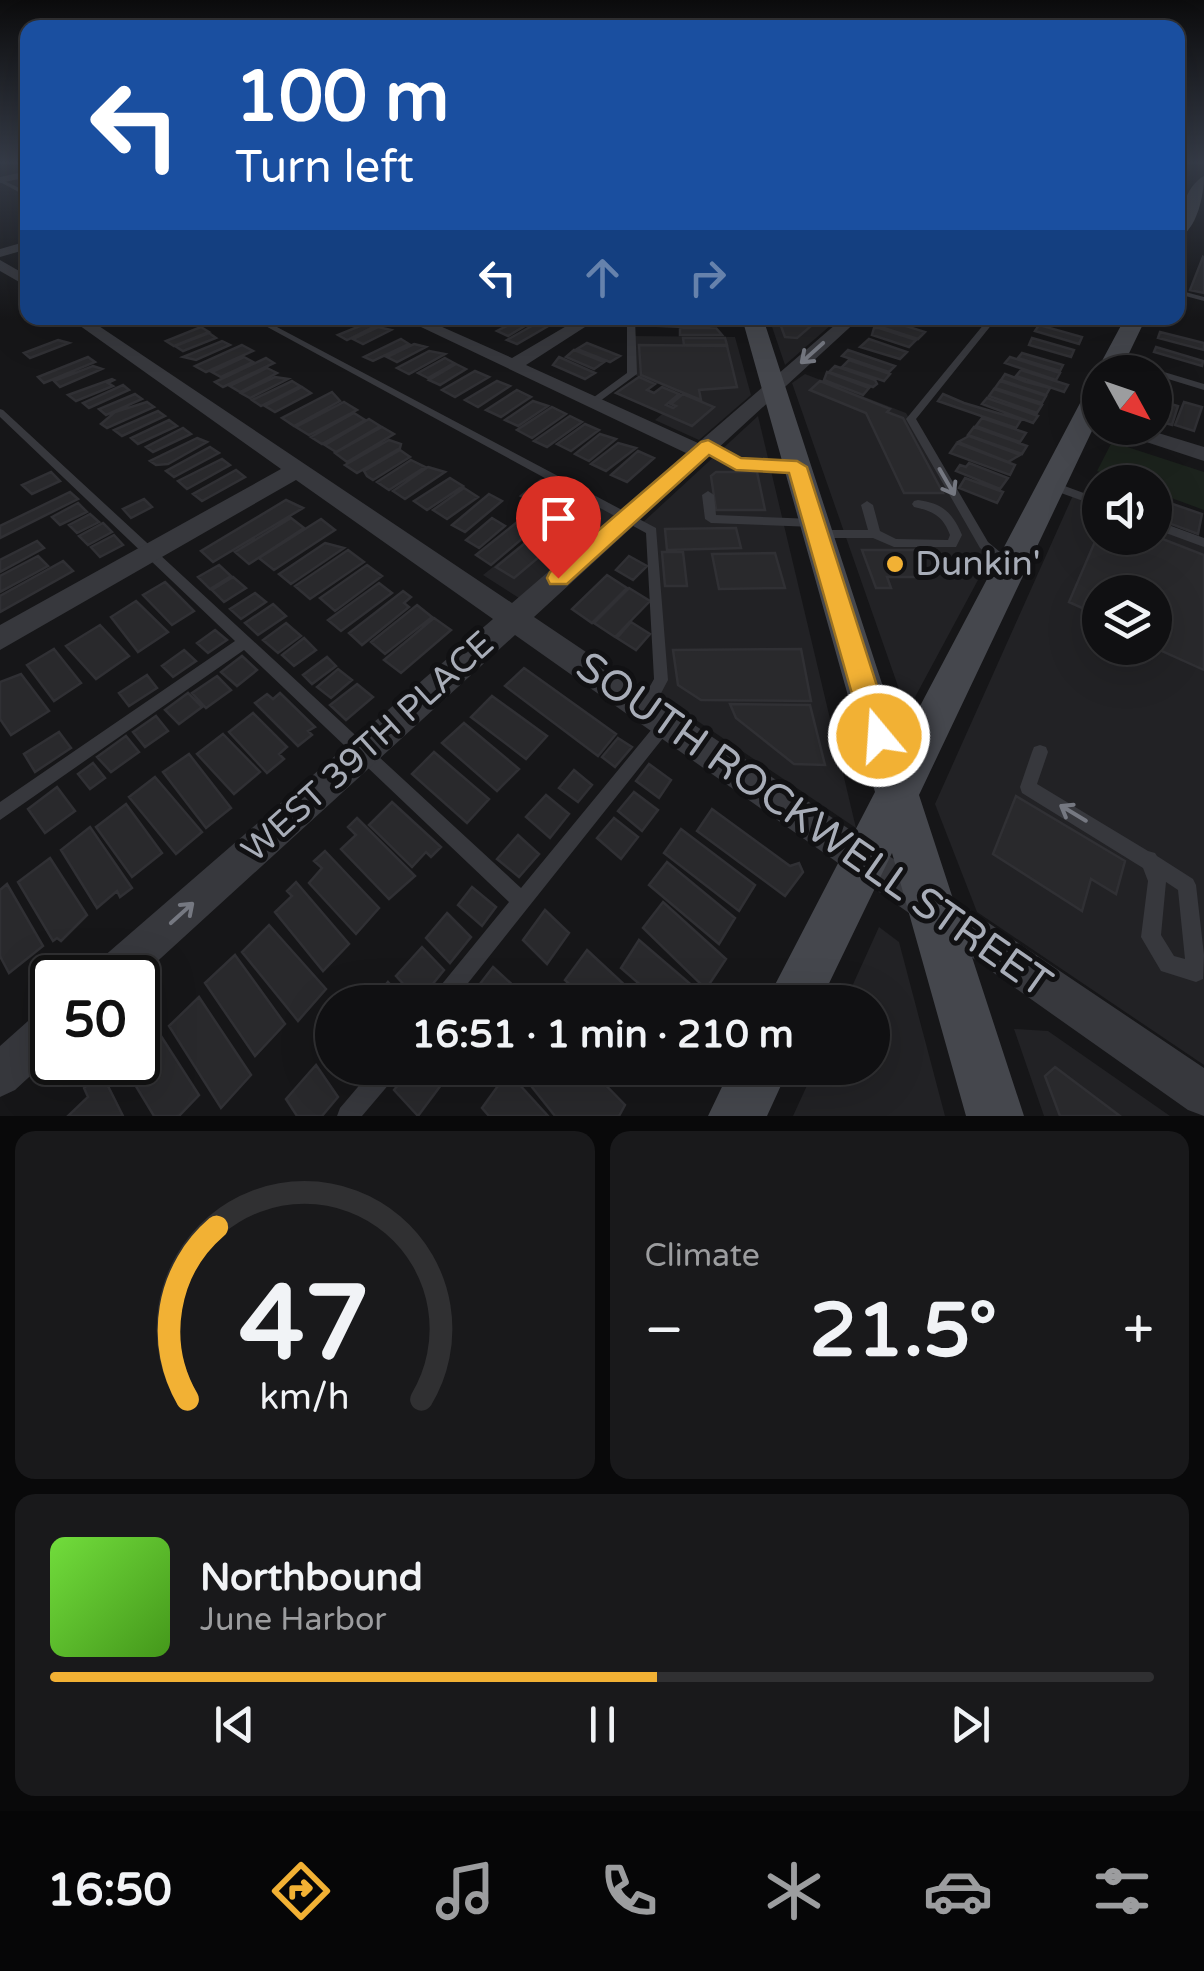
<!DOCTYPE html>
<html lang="en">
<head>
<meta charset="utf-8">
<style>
	body { margin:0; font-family:"Varela Round",sans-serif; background:#19191b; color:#f1f3f6; height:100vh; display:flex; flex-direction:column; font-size:38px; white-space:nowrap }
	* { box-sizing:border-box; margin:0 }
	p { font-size:32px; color:#9c9d9f }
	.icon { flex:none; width:55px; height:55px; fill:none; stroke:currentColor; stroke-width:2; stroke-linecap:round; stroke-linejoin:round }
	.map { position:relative; height:1116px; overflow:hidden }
	.side { display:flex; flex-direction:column; gap:15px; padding:15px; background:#09090a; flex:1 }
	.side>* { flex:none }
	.top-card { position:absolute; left:20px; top:20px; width:1165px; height:305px; border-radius:20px; box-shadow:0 10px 40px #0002,0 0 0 2px #303032; background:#1a4fa0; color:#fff; overflow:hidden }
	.needle { width:65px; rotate:130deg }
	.buttons { position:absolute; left:1082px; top:355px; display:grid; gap:20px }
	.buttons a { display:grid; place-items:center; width:90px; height:90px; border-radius:50%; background:#101012; box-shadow:0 10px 40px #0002,0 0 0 2px #303032; font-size:50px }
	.speed { position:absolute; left:30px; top:955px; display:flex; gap:20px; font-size:50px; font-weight:700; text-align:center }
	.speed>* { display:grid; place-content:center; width:130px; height:130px; border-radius:50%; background:#101012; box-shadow:0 10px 40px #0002,0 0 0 2px #303032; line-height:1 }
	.speed .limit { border:5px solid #111; border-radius:15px; background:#fff; color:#111 }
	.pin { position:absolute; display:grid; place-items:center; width:85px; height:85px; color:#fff; margin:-102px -42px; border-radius:50% 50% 50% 0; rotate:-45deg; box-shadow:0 0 10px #0007 }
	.pin .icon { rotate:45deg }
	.me { position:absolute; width:110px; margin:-55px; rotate:342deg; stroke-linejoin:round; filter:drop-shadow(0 0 8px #0008) }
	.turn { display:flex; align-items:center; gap:35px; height:210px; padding:0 50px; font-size:45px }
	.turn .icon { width:130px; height:130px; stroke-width:2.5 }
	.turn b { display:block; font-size:70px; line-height:85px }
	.lanes { display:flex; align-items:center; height:95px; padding:0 50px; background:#0003; justify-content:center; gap:50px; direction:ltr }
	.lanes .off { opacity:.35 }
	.big { font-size:75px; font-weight:700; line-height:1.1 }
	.side .widget { flex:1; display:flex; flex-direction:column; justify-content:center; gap:15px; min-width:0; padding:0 35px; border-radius:20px; background:#19191b }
	.side .dial { align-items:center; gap:0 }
	.dial svg { height:260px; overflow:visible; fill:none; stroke:#303032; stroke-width:7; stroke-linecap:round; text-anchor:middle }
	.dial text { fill:#f1f3f6; stroke:none }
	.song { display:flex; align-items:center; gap:30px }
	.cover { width:120px; height:120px; border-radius:15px; background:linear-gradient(135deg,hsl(100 70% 55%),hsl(100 70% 35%)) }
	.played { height:10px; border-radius:5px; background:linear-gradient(90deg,#f2b134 55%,#303032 55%) }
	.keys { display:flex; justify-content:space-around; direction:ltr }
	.heat { display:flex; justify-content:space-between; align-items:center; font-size:55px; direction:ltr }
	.side .tiles { flex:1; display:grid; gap:15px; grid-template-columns:1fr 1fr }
	.widget:last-child { grid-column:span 2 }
	.trip { position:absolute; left:315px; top:985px; width:575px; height:100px; border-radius:50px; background:#101012; box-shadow:0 10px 40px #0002,0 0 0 2px #303032; font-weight:700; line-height:100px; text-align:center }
	.tab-bar { display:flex; height:160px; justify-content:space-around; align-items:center; background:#060607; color:#9c9d9f }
	.tab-bar .icon { width:70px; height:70px }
	.tab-bar .on { color:#f2b134 }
	.tab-bar b { font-size:45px; color:#f1f3f6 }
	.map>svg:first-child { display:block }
</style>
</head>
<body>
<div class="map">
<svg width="1204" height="1116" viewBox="0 0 1204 1116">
	<rect width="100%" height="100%" fill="#161618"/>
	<path fill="#222225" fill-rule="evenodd" d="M769,318H839L785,365Z
		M631,336L735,337L751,395L699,440L655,420L686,394L632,374Z
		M805,374L906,413L984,544L993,552L907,712L792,383Z
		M758,416L856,828L656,693L652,532L640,525Z
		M1074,493L1100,503V538H1155V524L1204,543V1065L977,912L935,804ZM1100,592H1155V648H1100Z
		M583,495L617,513L519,598L483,575Z
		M879,927L899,942L945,1116H793L815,1068H872V1002H845Z
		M1014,1029L1048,1031L1170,1116H1044Z"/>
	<path fill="#1c231d" d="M1112,442L1204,472V510L1155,492V482H1129L1097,471Z"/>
	<path fill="#29292c" stroke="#303034" stroke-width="2.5" d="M1203,257L1204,258V293L1190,290Z
		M522,318L535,320L508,336L497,331Z
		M546,318H562L517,344L507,340Z
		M778,318H812L818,320L797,338L785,337Z
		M717,319L716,326L684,327L640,325V320Z
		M887,320L925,332L918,339L881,327Z
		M372,321L383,322L347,340L338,335Z
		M1039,325L1082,337L1079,344L1035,331Z
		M201,327L209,332L174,346L166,341Z
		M378,327L391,330L363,344L353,339Z
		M680,328H716L722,335H680Z
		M874,328H879L916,340L909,347L872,335Z
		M1160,332L1204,343V350L1158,338Z
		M209,333L216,338L183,351L175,346Z
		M683,338H725L727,345H684Z
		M1032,338L1074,350L1071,357L1029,345Z
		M401,339L409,344L373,361L364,357Z
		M869,339L907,352L900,359L860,347Z
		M58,340L69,343L30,358L24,353Z
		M222,341L230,345L196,360L183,357Z
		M587,343L620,356L610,362L577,349Z
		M414,344L426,347L397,362L387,357Z
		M242,345L253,351L206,372L195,366Z
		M639,345L727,346L737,387L699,390L701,400L674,389L641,375Z
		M1156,347L1203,361L1202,366L1154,352Z
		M574,350L604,362L594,369L566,357Z
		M848,350L895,366L889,372L842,356Z
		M429,351L445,354L409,374L397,368Z
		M1022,353L1063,365L1060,371L1018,358Z
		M88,357L95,362L44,383L38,377Z
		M244,357L253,362L221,377L212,372Z
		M559,357L595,373L585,379L553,365Z
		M1010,357L1060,373L1056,380L1005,363Z
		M266,358L274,363L223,387L215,382Z
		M445,358L454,363L428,378L418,373Z
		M849,360L890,374L884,381L842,367Z
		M456,364L466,369L440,385L429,380Z
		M93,366L102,369L60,387L54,381Z
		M835,366L875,380L877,384L873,387L829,372Z
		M267,368L277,373L240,392L230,386Z
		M1021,370L1068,385L1064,392L1016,376Z
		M475,371L489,377L455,397L442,390Z
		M827,372L869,388L863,395L824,380Z
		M1005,374L1026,382L1050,388L1046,395L1001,380Z
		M275,377L288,379L250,398L241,393Z
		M639,377L655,384L647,390L654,393L662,387L679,394L666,405L673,408L676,406L671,404L683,394L714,407L692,426L616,393Z
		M112,379L114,380L108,383L113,386L76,401L68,395Z
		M292,381L300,386L261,406L252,400Z
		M497,381L510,386L478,407L465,400Z
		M820,381L890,409L887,412L903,418L943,493H904L866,413L810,390Z
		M1000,381L1046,396L1042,403L995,388Z
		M123,385L129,390L89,408L83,403Z
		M302,387L311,393L275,412L265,406Z
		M994,389L1042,405L1037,413L989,396Z
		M517,390L531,397L501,417L486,410Z
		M332,392L340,401L294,426L282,418Z
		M135,394L142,399L106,415L99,409Z
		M943,394L964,403L1021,420L1016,428L938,401Z
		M987,398L1038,416L1033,423L982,404Z
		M1157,400L1178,406L1172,425L1155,420Z
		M533,401L548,406L518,426L505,420Z
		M147,402L154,407L107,428L101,424L115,412Z
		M344,402L357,410L309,435L296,427Z
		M1184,402L1202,407L1194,431L1175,425Z
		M552,407L566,414L532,438L517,430Z
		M158,411L165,416L122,436L114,430Z
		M354,413L365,420L322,444L311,437Z
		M570,416L582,422L547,447L534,441Z
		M982,418L1026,433L1020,442L976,426Z
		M369,419L380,426L336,452L325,445Z
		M169,420L177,426L138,444L131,438Z
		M585,424L599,430L571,451L557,444Z
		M382,427L394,434L347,462L335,453Z
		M974,427L1027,446L1022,454L968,435Z
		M183,428L191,434L153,452L146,447Z
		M600,434L616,439L589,461L575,454Z
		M969,436L1020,455L1008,462L958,442Z
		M197,438L207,442L168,464L156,465L150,461Z
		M389,440L401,444L400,448L357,473L345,465Z
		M618,443L636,448L606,471L591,464Z
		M957,443L1015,465L1010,475L950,453Z
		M210,447L219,453L174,477L166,471Z
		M400,450L410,457L373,480L367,476L364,471Z
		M638,451L654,458L627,482L611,475Z
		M222,459L230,465L187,489L178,481Z
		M411,460L425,467L389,490L377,482Z
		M969,463L1008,478L1000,489L956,471L960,465L966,467Z
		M428,467L445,472L405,499L393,491Z
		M236,470L245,477L202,501L193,494Z
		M51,472L60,481L32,494L22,485Z
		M716,472H757L765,510H716L711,476Z
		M450,478L463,486L427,510L414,501Z
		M965,478L1003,492L997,503L959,488Z
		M541,480L555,488L534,504L522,500L526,498L521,496Z
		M464,488L478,497L447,519L433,510Z
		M560,491L575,499L563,509L547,501Z
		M70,492L78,499L0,538V526Z
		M489,494L502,501L465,532L452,525Z
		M1155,498L1202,514L1198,534L1155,518Z
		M144,499L152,507L131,518L123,509Z
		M286,500L303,508L213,562L201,551Z
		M580,501L597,510L585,520L568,511Z
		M78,503L87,512L60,525L52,517Z
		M536,507L550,515L491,565L476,555Z
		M90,514L99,522L77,533L69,525Z
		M559,515L576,526L514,578L496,567Z
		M291,518L304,528L249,564L235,552Z
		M492,518L505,526L479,548L466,540Z
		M321,519L335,530L274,570L259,558Z
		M103,523L112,532L88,545L79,536Z
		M736,528L741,548L667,550L665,529Z
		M1100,530V538L1155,536L1204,555V670L1155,648V592H1100V616L1069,602Z
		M114,535L123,545L100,557L91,547Z
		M37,541L44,548L0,572V560Z
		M325,543L344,548L291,584L279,574Z
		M348,550L364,562L310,599L295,586Z
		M862,550H916L928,577H887L891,588H876Z
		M662,552H683L687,586H665Z
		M775,553L785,588L719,589L712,554Z
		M38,556L48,566L0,592V576Z
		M629,556L647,566L633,580L616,570Z
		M63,561L73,571L0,612V596Z
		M219,565L231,576L210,589L198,577Z
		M367,565L382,576L335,611L320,598Z
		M607,575L627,588L592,623L572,609Z
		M233,577L246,588L224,602L212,590Z
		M165,582L194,611L172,625L143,595Z
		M379,583L392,593L341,631L328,620Z
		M629,588L650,601L615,637L594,623Z
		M403,591L411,597L404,603L409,607L362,645L349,633Z
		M255,593L266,602L241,619L230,609Z
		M136,601L168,632L138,652L111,617Z
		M273,604L286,616L258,635L245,623Z
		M417,605L432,617L385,654L371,642Z
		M434,618L451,630L401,673L384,660Z
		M631,622L650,634L636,650L617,638Z
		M286,623L301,636L278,653L263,640Z
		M100,625L129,656L96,679L66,646Z
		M215,630L227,640L208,653L197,643Z
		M304,638L316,650L294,666L282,655Z
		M54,649L81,683L54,701L27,665Z
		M801,649L811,701L701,700L678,685L673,650Z
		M184,650L196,661L173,677L162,666Z
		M242,656L257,670L237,686L221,672Z
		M327,657L336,666L312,684L303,675Z
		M524,668L616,734L598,756L505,686Z
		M338,669L352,680L331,698L317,687Z
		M21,674L49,711L11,735L0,719V682Z
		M147,675L157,688L129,706L119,693Z
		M217,676L231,690L206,708L192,693Z
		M357,684L373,697L346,720L330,705Z
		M188,693L202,707L179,724L165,710Z
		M280,693L315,727L308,731L312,735L298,746L255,703L267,694L273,699Z
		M492,696L547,736L526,759L471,717Z
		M730,704L810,705L825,765L794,764L736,718Z
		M253,713L287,747L279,754L284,759L267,773L229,732Z
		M156,716L168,731L145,747L133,732Z
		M464,723L519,769L497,791L442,743Z
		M59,732L71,748L35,772L24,754Z
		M223,734L260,772L234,794L197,754Z
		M126,736L139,752L111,772L97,757Z
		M618,738L632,747L615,767L602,757Z
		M434,752L489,799L467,823L412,774Z
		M189,754L231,808L206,828L163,772Z
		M93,763L105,778L90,789L78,774Z
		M649,764L671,780L659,798L636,781Z
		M574,770L592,785L578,802L559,788Z
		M155,777L202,832L176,854L129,797Z
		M57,787L75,811L45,833L28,809Z
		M634,792L658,810L642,831L618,811Z
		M546,795L569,814L550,838L526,817Z
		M1016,796L1125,861L1116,894L1091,879L1082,911L993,854Z
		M392,802L441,847L431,857L426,852L412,867L369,825Z
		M126,804L162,853L132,877L96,827Z
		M712,809L790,866L799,863L803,872L785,896L697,831Z
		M357,818L415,876L389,899L341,849L356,835L348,827Z
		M614,818L638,837L621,859L597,838Z
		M90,827L132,888L120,897L117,891L97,908L61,850Z
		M681,829L755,885L739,911L664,853Z
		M518,835L539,854L519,877L497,859Z
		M325,851L379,908L356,934L309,883L322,868L314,861Z
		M50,858L87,915L61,941L57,938L53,941L18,882Z
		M667,862L735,918L719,944L649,885Z
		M296,882L349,944L323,971L275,912L292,896L287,891Z
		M7,884L43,946L9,973L0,956V890Z
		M472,887L496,907L482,926L458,905Z
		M663,902L726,959L706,989L643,928Z
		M545,910L569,933L547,964L523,940Z
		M447,913L471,937L450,963L426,938Z
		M269,925L326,989L298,1021L242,952Z
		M639,940L709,1000L708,1002H660L621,968Z
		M422,947L444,970L419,1001L396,976Z
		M587,950L643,1002H588L565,980Z
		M235,955L285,1024L255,1056L205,983Z
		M493,967L517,989L508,1002H466Z
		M388,982L406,1002H371Z
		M199,997L251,1075L221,1108L169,1026Z
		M152,1022L199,1095L179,1116H154L123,1065L138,1062V1051L145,1044L140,1034Z
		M316,1065L338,1097L322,1116H297L286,1099Z
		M1055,1067L1120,1116H1060L1045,1076Z
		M412,1068H432L444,1081L418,1116L394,1090Z
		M523,1068H589L625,1105L619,1116H555L520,1072Z
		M101,1072L123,1116H68L88,1097L84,1088Z
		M508,1072L548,1116H489L482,1108Z"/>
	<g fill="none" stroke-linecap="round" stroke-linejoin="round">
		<path fill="#37383d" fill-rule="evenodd" d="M0,179L28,192V197L0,182Z
			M1178,290L1204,297V301L1178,294Z
			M251,318H260L656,528L668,680L650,714L645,716L640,714L637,709L654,679L646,533Z
			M627,318H635L637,374L596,404H590V400L627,373Z
			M989,318H997L916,419L988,542L1012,562L1014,565L1008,570L1004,568L980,548L906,419Z
			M1114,357L1204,384V390L1155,375V372H1146L1111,362V358Z
			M0,409L3,410L521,888L661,718L666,716L671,718L674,723L671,728L453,1002H430L433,995L509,902L244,650L0,820V802L235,641L0,417Z
			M708,443L738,461L797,464L802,467L797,470L736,467L704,448V444Z
			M1051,481L1100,499V507L1047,488L1045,485Z
			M708,491L714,495L716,515L814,519L820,523L814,527L711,523L705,519L702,495Z
			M918,500C942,503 953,513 962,535L956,547H894L873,538H817L811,534L817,530H868L861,505L867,501L873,505L880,531L896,539L948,540L950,535C943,516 933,511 914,507L912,504L914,501Z
			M1155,520L1204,538V547L1155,529Z
			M1040,745L1046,747L1048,752L1037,784L1148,851L1155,853L1157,856L1193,879L1196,885L1204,955L1203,979L1196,982L1161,971L1141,937L1148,881L1143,868L1022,793L1020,787L1032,752L1034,747ZM1166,882L1178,890L1185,959L1174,956L1161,935Z
			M374,1068H399L396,1076L362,1116H337L340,1108Z"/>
		<path fill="#37383d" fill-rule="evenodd" d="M28,171V177L0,183V177Z
			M28,241V249L0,257V249Z
			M0,260L28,276V287L0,271Z
			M69,318H87L512,603L686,453L402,318H422L512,358L580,318H599L526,365L698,443L843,318H860L534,617L1204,1068V1116L1188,1110L515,635L138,979L89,978L95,964L493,619L296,480L0,650V625L281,469Z
			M1113,428H1142L1204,447V461L1116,432Z
			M52,1007V1056L15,1090L0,1097V1046L37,1013Z"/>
		<path fill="#45474d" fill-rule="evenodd" d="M1204,176C1204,195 1197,230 1178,238C1178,217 1185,186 1204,176Z
			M742,318H763L901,742L1088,388L1100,381V414L919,795L1024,1116H966L892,853L820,1002H766L875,792Z
			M1125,318H1146L1120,372H1100V377L1096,372Z
			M731,1068H789L767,1116H708Z"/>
	</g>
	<defs><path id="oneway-shaft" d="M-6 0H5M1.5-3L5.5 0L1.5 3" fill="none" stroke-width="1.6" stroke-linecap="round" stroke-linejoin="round" transform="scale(2.5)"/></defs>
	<g stroke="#757881">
		<use href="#oneway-shaft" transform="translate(812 353) rotate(138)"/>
		<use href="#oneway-shaft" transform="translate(947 482) rotate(60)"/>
		<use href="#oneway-shaft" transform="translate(1073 813) rotate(-149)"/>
		<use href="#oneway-shaft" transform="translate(182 913) rotate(-42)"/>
	</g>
	<linearGradient id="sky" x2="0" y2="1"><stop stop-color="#0c0c0d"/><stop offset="0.51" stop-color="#363c48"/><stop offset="1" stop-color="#363c48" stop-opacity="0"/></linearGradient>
	<rect width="1204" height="319" fill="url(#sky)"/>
	<path fill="#f2b134" stroke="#9d7322" stroke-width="2.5" d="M708,440L741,458L797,461L807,467L893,736L889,745L879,749L869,745L864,736L789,473L736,470L709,455L567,584H550L547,578L550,572L701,442Z"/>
	<circle fill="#f2b134" stroke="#111113" stroke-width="4" cx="895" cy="564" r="10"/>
	<g text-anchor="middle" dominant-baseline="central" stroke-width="10" stroke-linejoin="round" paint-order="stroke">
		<g font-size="35" fill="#a8adb8" stroke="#111113" text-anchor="start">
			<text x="915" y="564">Dunkin'</text>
		</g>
		<g font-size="35" fill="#a8adb8" stroke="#111113">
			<text transform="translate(368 747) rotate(-42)">WEST 39TH PLACE</text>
		</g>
		<g font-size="42" fill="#a8adb8" stroke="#111113">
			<text transform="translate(814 825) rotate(35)">SOUTH ROCKWELL STREET</text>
		</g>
	</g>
</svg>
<div class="buttons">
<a><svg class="needle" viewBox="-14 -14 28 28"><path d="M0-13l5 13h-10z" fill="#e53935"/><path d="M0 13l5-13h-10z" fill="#9c9d9f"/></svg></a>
<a><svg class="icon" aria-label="sound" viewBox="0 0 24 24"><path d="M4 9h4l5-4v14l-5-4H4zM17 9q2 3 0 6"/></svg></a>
<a><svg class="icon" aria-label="layers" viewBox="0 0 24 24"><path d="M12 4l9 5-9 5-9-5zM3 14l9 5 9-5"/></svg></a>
</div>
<div class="speed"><div class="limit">50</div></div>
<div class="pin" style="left:558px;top:578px;background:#d93025"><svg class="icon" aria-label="arrive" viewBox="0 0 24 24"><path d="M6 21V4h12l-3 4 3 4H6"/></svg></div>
<svg class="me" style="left:879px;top:736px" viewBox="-20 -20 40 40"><circle r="17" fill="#f2b134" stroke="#fff" stroke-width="3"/><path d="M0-11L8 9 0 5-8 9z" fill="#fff"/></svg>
<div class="trip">16:51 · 1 min · 210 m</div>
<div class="top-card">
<div class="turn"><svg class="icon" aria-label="left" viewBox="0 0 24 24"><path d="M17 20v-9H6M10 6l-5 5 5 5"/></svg><div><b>100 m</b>Turn left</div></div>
<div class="lanes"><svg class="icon" aria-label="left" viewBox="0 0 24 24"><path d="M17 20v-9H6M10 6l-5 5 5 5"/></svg><svg class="icon off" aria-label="ahead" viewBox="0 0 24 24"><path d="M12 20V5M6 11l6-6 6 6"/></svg><svg class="icon off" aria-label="right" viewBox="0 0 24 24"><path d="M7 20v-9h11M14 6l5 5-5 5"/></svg></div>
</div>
</div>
<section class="side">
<div class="tiles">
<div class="widget dial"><svg viewBox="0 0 100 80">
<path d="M14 69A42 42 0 1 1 86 69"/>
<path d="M14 69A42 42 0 0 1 23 16" stroke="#f2b134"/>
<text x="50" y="56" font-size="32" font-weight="700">47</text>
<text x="50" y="72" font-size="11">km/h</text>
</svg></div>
<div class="widget"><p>Climate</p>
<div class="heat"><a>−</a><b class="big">21.5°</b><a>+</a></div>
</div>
<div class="widget">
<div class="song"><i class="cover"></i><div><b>Northbound</b><p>June Harbor</p></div></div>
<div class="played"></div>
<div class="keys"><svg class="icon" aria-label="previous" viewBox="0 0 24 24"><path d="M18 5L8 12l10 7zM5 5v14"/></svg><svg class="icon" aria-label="pause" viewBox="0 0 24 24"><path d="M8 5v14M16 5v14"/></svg><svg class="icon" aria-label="next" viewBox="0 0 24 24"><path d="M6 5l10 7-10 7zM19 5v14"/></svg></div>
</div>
</div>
</section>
<nav class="tab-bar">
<b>16:50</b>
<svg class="icon on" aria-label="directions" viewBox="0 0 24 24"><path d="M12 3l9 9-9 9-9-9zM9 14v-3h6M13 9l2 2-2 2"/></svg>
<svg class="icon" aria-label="music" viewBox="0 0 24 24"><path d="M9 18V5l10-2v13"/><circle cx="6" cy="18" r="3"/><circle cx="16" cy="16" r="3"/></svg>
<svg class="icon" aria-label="phone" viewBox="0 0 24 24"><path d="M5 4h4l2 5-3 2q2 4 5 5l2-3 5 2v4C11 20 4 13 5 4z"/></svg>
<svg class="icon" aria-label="climate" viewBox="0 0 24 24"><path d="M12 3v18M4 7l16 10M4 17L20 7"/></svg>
<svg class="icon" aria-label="car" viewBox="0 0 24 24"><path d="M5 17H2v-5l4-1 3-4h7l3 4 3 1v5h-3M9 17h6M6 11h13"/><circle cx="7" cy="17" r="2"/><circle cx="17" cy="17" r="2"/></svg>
<svg class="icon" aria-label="filters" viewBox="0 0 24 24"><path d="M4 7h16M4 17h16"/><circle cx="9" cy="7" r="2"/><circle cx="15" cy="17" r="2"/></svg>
</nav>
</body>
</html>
